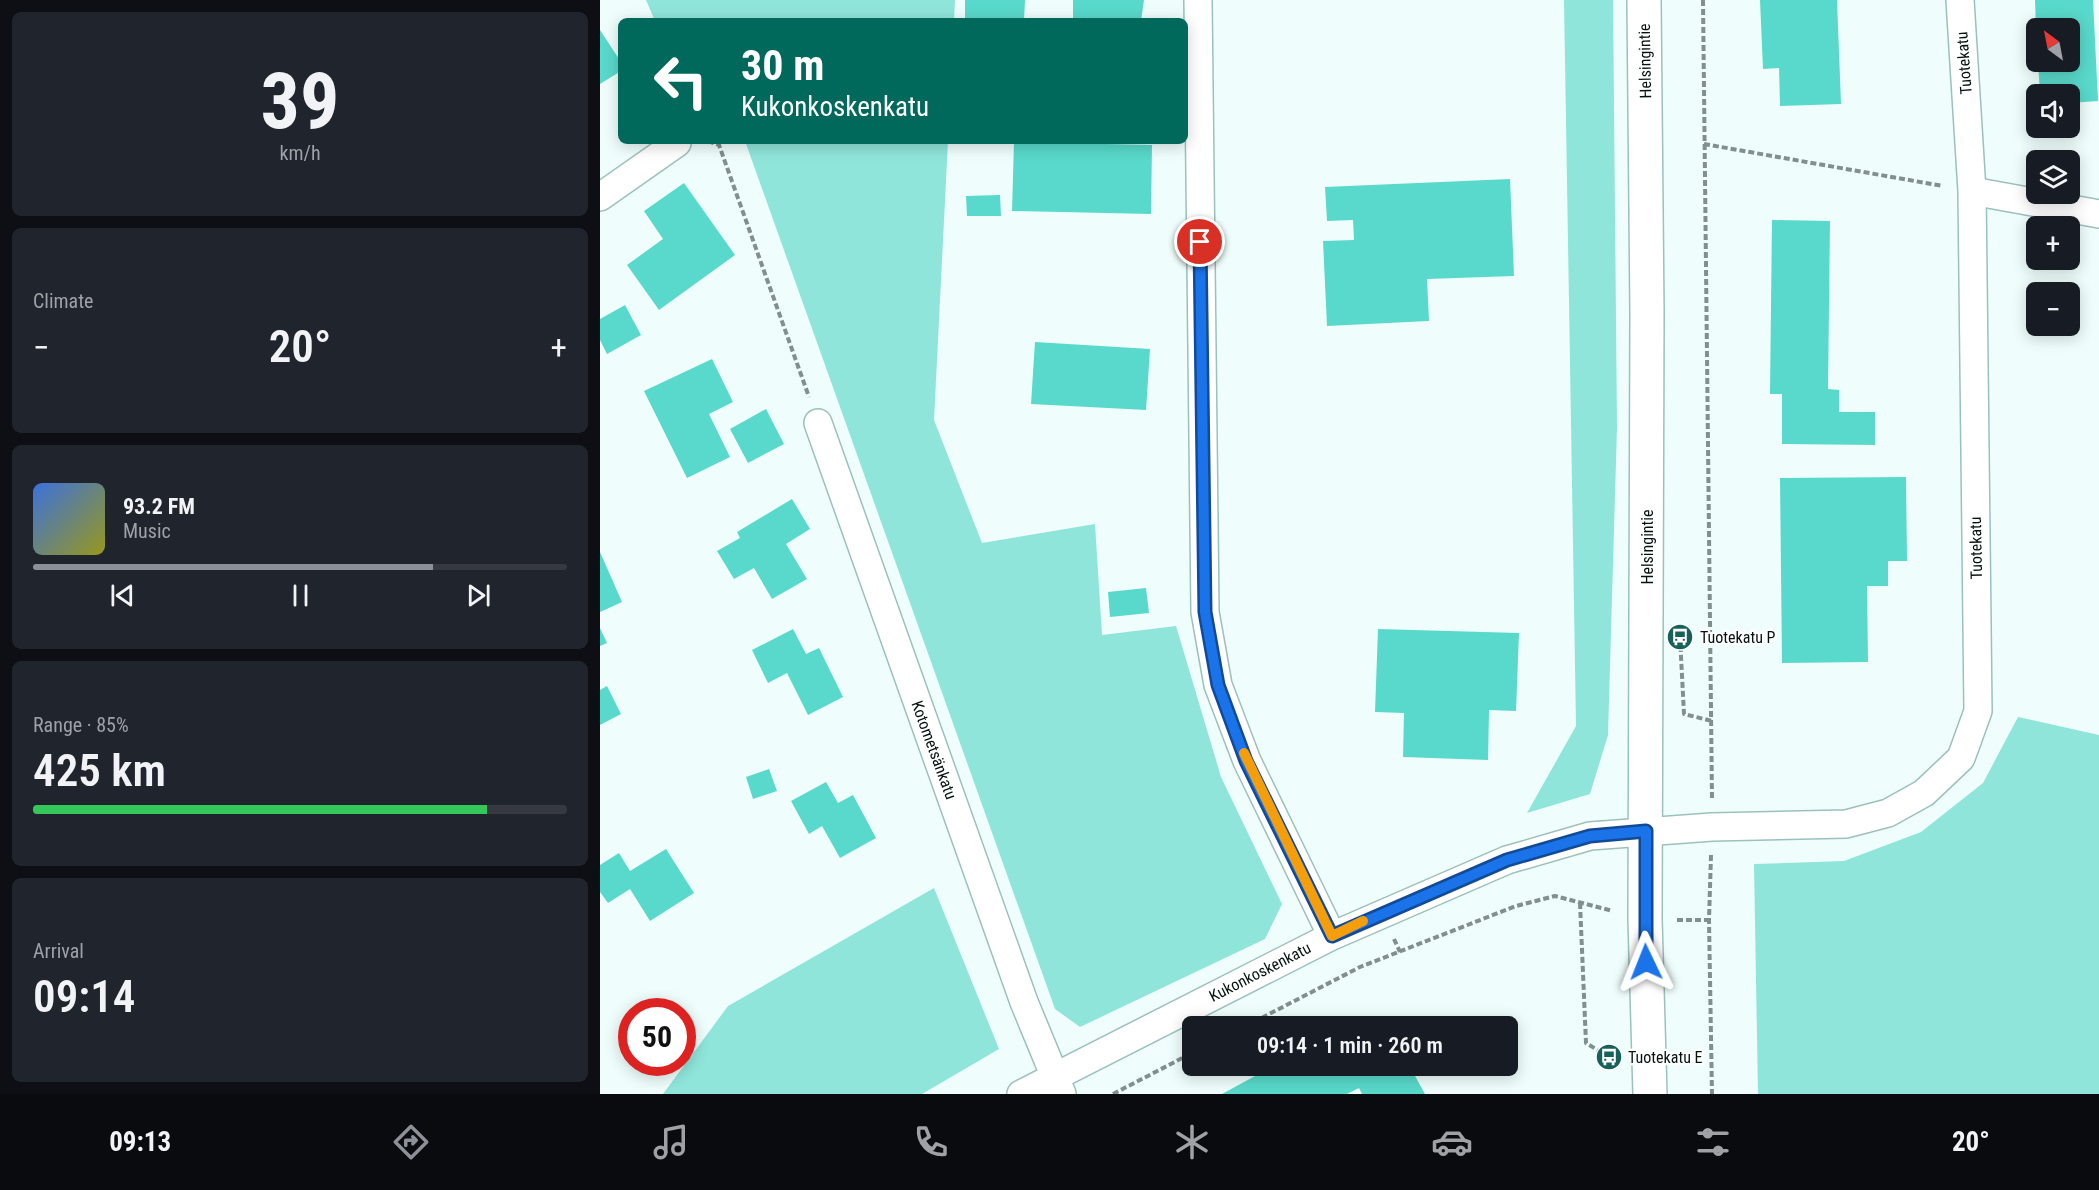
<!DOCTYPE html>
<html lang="en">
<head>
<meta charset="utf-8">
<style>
	body { margin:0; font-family:"Roboto Condensed",sans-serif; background:#20242c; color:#f1f3f6; height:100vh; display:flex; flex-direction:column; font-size:22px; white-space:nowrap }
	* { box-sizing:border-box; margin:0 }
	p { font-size:20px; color:#9ea1a6 }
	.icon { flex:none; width:33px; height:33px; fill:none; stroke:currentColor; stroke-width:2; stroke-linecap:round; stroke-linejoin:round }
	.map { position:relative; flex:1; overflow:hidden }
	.panel { display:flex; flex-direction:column; gap:12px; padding:12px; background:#0d0f14; width:600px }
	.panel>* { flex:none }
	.top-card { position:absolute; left:18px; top:18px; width:570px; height:126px; border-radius:9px; box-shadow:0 3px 15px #0003; background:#00695c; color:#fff; overflow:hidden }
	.needle { width:39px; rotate:328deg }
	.tools { position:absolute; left:1426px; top:18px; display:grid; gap:12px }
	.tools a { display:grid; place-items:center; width:54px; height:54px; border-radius:9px; background:#171b24; box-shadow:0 3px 15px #0003; font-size:30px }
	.speed { position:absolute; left:18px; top:998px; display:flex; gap:12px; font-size:30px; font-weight:700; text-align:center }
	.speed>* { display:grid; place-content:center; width:78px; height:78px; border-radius:50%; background:#171b24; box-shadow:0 3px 15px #0003; line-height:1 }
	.speed .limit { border:9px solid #d22; background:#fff; color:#111 }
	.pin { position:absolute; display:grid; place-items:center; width:51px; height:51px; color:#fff; margin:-26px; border:3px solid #fff; border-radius:50%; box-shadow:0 2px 6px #0007 }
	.me { position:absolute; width:66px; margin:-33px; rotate:358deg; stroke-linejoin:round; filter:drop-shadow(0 0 4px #0008) }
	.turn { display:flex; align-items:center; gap:21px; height:126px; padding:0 24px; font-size:27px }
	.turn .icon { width:78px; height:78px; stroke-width:2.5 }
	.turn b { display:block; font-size:42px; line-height:51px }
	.big { font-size:45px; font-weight:600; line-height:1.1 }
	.panel .tile { flex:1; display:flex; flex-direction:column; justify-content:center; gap:9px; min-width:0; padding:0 21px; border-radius:9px; background:#20242c }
	.panel .dial { align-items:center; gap:0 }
	.dial b { font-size:78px; line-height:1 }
	.song { display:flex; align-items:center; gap:18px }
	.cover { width:72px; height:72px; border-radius:9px; background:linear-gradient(135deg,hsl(220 70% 55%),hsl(60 70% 35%)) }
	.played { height:6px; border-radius:3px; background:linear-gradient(90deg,#8c9099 75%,#363941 75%) }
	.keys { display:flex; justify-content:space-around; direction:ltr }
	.heat { display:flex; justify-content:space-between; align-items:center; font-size:33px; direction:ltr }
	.charge { height:9px; border-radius:4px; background:linear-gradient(90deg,#34c759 85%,#363941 0) }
	.trip { position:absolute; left:582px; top:1016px; width:336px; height:60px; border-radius:9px; background:#171b24; box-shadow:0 3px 15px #0003; font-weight:600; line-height:60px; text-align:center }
	.tabs { display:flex; height:96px; justify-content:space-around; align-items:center; background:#090b0e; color:#9ea1a6 }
	.tabs .icon { width:42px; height:42px }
	.tabs .active { color:#8c9099 }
	.tabs b { font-size:27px; color:#f1f3f6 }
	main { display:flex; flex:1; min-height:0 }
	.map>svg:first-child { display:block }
</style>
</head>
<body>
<main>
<section class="panel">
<div class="tile dial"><b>39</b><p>km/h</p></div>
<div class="tile"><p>Climate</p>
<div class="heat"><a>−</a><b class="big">20°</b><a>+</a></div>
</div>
<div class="tile">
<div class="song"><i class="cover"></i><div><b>93.2 FM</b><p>Music</p></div></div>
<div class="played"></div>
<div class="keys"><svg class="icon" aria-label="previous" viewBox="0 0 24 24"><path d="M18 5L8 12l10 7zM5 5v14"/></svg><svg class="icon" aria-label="pause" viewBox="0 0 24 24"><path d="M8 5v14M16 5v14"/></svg><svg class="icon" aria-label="next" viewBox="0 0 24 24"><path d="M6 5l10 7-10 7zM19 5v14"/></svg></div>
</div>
<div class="tile"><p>Range · 85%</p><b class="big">425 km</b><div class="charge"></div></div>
<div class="tile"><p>Arrival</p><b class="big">09:14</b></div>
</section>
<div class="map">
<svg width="1499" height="1094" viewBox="0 0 1499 1094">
	<rect width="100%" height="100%" fill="#effefc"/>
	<path fill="#8fe5da" d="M46,0H355L354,21H55Z
		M964,0H1013L1017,427L1008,735L990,794L927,813L976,726Z
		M145,141H348L334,420L382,543L495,524L502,635L576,626L621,777L682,904L665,939L480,1027L455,1009Z
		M1418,717L1499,735V1094H1158L1154,864L1244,861L1321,832L1383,783Z
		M334,888L399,1049L322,1094H63L128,1006Z"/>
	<path fill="#59d9cb" d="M365,0H425L424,20L365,18Z
		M473,0H544L541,21L473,18Z
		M1160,0H1237L1241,104L1180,106L1179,68L1163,69Z
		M1435,0H1493L1498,101L1470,103V94H1440L1438,62H1470V28H1436Z
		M0,30L21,62V71L0,84Z
		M414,142L552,145L551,214L412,211Z
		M910,179L914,276L827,279L829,321L727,326L723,241L754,240L753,220L727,221L725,187Z
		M84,183L135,255L59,310L27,265L63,239L44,211Z
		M400,195L401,216H367L366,196Z
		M1172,220L1230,221L1228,389L1239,390V412H1275V445L1182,444V394H1170Z
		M25,305L41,335L7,354L0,340V319Z
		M435,342L550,349L546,410L431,404Z
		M112,359L133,402L109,414L130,457L87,478L44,391Z
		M166,409L184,444L148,463L130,429Z
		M1306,477L1307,561H1288V586H1267L1268,662L1182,663L1180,478Z
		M192,499L210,529L186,544L207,579L172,599L154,568L134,579L117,551L140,538L137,532Z
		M0,552L22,602L0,612Z
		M546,588L549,613L510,617L508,592Z
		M0,628L7,643L0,646Z
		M193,629L206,654L219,648L243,697L208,715L187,673L168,683L152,650Z
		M778,629L919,633L916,711L889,710L888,760L803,757L804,713L775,712Z
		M7,686L21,714L0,725V690Z
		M169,769L177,791L153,799L146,777Z
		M226,782L238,803L253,795L276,838L240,858L222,826L209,834L191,801Z
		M66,849L94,893L50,921L30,889L8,903L0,892V865L19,853L30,871Z
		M675,1065H781L784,1071L795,1065H809L825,1094H762L759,1088L747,1094H622Z"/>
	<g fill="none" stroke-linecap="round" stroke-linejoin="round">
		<defs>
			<path id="minor" d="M598,0L605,612L618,685L647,761L732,936
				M1372,191L1499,214
				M0,197L77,143
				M218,423L424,1002L462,1094
				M421,1094L732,936L907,860L990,836L1112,827L1246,824L1288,813L1324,793L1361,758L1378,711L1372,191L1360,0"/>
			<path id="secondary" d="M1044,0L1047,313L1045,919L1050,1094"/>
		</defs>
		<use href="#minor" stroke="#9bc1bb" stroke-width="30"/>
		<use href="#secondary" stroke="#9bc1bb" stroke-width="36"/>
		<path stroke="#818f8d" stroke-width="4" stroke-dasharray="6 3" stroke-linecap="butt" d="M1103,0L1112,799
			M108,141L119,145L209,397
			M1104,144L1343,186
			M1080,637L1084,714L1112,721
			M1111,855L1109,920L1112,1094
			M980,903L986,1043L1009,1057
			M1077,920H1109
			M794,939L800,952
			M646,1026L760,967L916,906L955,896L1013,911
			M513,1094L592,1053"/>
		<use href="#minor" stroke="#fff" stroke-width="27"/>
		<use href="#secondary" stroke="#fff" stroke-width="33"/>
	</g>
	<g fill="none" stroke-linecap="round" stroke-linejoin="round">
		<defs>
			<path id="route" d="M600,242L605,612L618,685L646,761L732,936L907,860L990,836L1046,831V962"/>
		</defs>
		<use href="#route" stroke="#114b97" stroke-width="15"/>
		<use href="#route" stroke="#1a73e8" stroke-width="10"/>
		<path stroke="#f59e0b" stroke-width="10" d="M644,753L732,936L763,921"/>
	</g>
	<defs>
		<symbol id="bus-disc" viewBox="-11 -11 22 22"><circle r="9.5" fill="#16625b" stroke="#fff"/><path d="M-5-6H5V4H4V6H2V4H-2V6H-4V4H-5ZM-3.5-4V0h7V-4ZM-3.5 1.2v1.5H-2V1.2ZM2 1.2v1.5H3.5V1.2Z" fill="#fff"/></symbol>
	</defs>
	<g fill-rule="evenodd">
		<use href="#bus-disc" x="1065" y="622" width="30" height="30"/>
		<use href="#bus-disc" x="994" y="1042" width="30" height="30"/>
	</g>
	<g text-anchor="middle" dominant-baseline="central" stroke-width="4.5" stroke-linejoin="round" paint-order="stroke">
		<g font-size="16" fill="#051210" stroke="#fff">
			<text transform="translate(1045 61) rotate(-91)">Helsingintie</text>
			<text transform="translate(1364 63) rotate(-94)">Tuotekatu</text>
			<text transform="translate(1047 547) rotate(-90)">Helsingintie</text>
			<text transform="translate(1376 548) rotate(-91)">Tuotekatu</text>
			<text transform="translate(334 750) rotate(70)">Kotometsänkatu</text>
			<text transform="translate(660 972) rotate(-27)">Kukonkoskenkatu</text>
		</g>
		<g font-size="16" fill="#051210" stroke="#fff" text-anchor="start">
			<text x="1100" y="637">Tuotekatu P</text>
			<text x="1028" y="1057">Tuotekatu E</text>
		</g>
	</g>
</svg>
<div class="tools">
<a><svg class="needle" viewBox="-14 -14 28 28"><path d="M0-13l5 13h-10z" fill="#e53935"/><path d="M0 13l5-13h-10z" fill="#9ea1a6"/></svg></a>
<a><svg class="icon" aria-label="sound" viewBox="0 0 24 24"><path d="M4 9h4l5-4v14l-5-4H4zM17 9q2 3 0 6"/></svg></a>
<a><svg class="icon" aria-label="layers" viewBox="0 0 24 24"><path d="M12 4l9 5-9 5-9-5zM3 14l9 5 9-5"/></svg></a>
<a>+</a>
<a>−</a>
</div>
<div class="speed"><div class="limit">50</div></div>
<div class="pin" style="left:600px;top:242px;background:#d93025"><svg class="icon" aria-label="arrive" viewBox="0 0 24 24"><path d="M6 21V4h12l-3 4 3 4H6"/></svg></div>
<svg class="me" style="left:1046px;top:962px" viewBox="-20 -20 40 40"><path d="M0-17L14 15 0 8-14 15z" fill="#1a73e8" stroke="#fff" stroke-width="4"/></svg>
<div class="trip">09:14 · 1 min · 260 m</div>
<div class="top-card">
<div class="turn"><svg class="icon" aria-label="left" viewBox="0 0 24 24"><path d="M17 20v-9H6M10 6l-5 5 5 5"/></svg><div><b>30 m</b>Kukonkoskenkatu</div></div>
</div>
</div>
</main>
<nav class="tabs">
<b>09:13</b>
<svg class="icon active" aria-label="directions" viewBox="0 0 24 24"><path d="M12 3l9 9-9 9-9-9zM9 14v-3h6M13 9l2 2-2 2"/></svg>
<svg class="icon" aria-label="music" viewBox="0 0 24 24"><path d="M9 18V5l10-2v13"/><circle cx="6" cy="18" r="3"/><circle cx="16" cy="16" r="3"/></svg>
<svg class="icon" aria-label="phone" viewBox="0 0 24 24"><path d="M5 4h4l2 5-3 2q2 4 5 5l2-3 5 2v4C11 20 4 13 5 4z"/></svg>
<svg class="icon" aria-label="climate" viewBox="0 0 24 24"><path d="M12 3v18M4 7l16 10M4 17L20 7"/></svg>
<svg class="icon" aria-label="car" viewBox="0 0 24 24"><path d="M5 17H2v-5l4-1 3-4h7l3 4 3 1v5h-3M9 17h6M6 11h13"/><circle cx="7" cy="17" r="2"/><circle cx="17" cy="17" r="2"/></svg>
<svg class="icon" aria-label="filters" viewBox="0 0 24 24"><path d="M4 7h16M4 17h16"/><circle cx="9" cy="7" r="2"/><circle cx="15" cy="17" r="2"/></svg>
<b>20°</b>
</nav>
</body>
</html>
